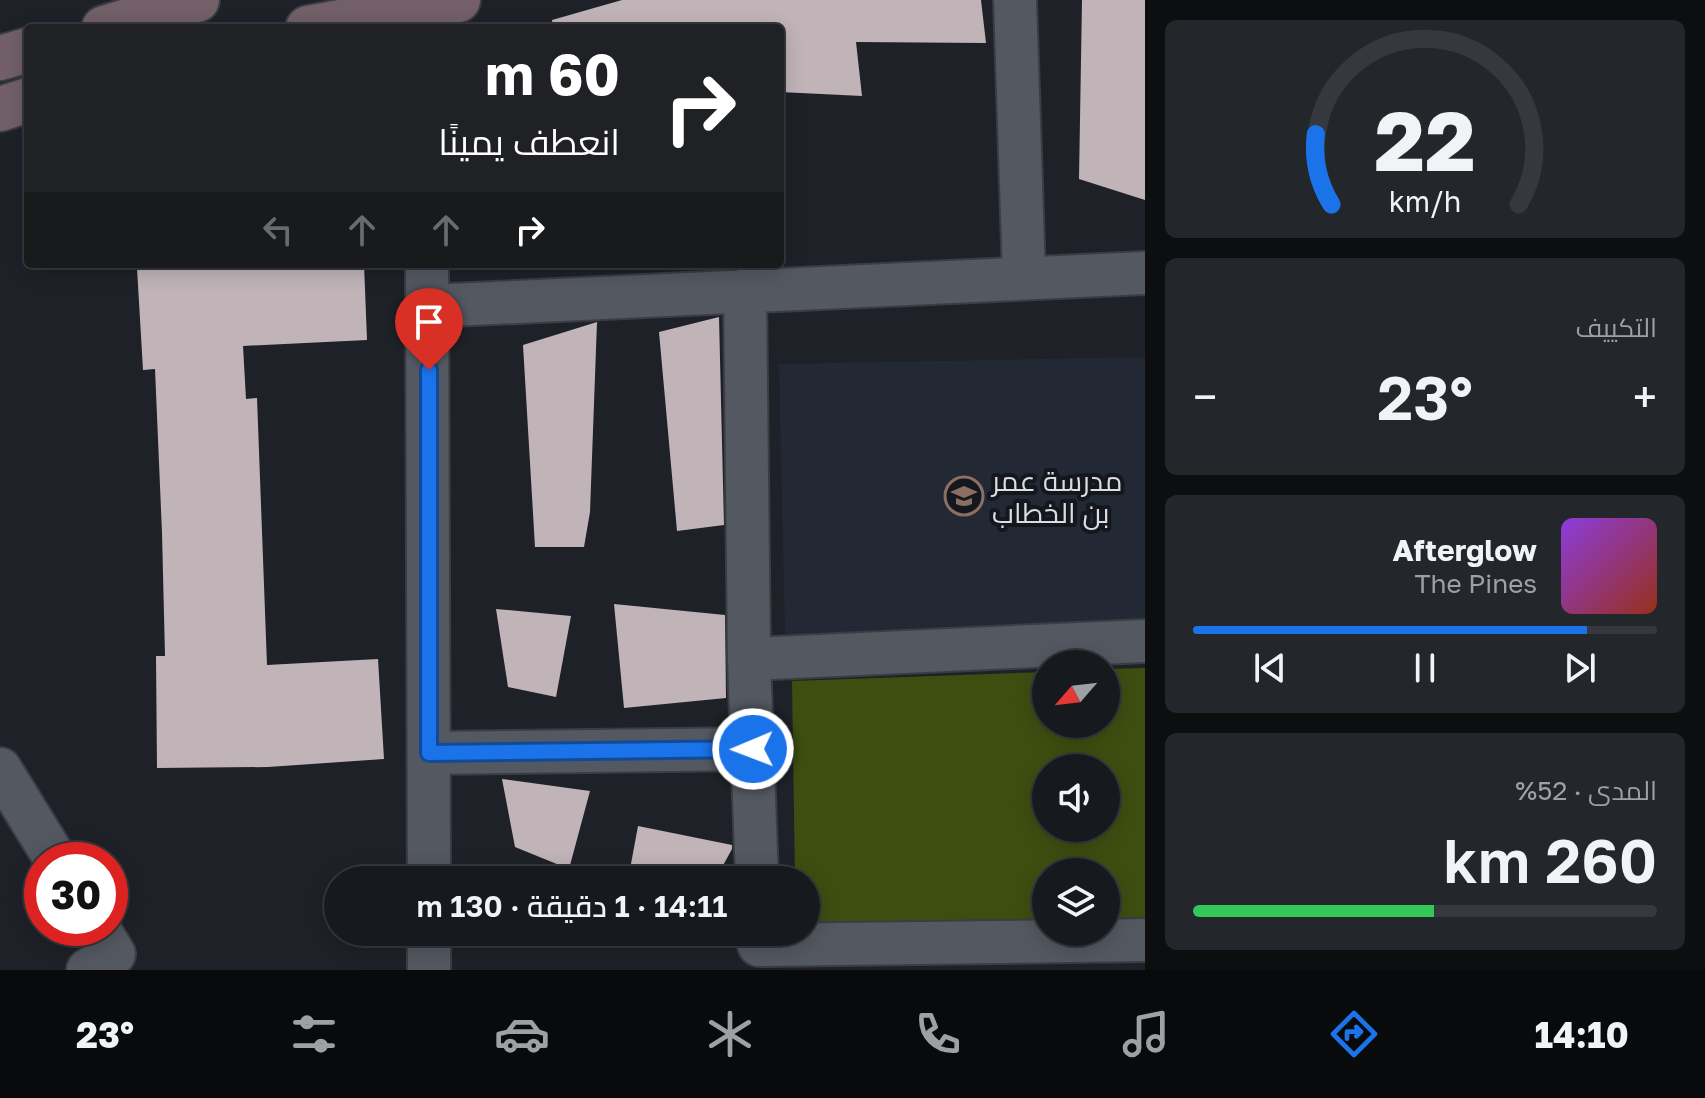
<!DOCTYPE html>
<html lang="ar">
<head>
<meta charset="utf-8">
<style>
	body { margin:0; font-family:"Golos Text",Cairo,sans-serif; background:#23262b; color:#f1f3f6; direction:rtl; height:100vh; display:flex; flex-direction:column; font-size:30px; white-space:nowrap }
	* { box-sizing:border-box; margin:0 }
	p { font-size:26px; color:#9ea0a4 }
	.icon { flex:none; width:44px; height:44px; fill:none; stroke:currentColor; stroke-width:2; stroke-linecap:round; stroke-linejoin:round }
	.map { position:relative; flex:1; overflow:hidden; direction:ltr }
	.panel { display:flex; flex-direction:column; gap:20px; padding:20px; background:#0c0e10; width:560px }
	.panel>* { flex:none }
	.top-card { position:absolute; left:24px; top:24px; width:760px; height:244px; border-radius:8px; box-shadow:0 4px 20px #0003,0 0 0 2px #35383c; direction:rtl; background:#202124; color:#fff; overflow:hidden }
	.needle { width:52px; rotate:242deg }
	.fabs { position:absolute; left:1032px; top:650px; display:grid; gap:16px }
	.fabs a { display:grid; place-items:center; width:88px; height:88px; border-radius:50%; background:#16191e; box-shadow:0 4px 20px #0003,0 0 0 2px #35383c; font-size:40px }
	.speed { position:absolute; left:24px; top:842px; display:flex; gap:16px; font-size:40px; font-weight:700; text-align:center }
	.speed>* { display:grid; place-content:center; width:104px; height:104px; border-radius:50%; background:#16191e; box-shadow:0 4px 20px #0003,0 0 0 2px #35383c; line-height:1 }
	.speed .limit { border:12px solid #d22; background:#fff; color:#111 }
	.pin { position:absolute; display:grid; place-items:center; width:68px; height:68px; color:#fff; margin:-82px -34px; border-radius:50% 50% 50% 0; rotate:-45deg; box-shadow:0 0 8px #0007 }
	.pin .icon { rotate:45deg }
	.me { position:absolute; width:88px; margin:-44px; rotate:269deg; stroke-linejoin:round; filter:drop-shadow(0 0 6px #0008) }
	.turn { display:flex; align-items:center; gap:28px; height:168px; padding:0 32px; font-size:36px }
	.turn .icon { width:104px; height:104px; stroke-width:2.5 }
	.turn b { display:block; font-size:56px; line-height:68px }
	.lanes { display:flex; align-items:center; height:76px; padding:0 32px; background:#0003; justify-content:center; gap:40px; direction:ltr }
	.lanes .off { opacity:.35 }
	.big { font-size:60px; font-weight:600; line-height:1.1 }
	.panel .widget { flex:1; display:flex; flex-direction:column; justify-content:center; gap:12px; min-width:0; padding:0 28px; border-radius:12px; background:#23262b }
	.panel .dial { align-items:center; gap:0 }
	.dial svg { height:208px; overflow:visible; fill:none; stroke:#35383c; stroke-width:7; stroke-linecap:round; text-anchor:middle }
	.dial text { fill:#f1f3f6; stroke:none }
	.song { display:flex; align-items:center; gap:24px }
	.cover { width:96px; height:96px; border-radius:12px; background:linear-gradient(135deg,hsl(270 70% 55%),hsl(10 70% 35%)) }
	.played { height:8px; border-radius:4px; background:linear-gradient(90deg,#1a73e8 85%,#35383c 85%) }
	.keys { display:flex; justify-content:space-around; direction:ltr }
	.heat { display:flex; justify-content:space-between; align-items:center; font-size:44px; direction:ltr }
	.charge { height:12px; border-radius:6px; background:linear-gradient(90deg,#34c759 52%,#35383c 0) }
	.trip { position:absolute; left:324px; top:866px; width:496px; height:80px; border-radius:40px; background:#16191e; box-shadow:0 4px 20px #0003,0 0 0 2px #35383c; font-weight:600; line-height:80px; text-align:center; direction:rtl }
	.tabs { display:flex; height:128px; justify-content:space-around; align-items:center; background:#090a0c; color:#9ea0a4 }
	.tabs .icon { width:56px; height:56px }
	.tabs .active { color:#1a73e8 }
	.tabs b { font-size:36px; color:#f1f3f6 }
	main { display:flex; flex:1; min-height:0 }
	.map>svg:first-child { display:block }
</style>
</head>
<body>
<main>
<section class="panel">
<div class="widget dial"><svg viewBox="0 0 100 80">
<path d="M14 69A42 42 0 1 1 86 69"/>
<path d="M14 69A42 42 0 0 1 8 42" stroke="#1a73e8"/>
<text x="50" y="56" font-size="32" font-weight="700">22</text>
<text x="50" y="72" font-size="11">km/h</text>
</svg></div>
<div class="widget"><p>التكييف</p>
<div class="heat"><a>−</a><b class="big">23°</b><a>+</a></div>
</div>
<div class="widget">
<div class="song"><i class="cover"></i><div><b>Afterglow</b><p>The Pines</p></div></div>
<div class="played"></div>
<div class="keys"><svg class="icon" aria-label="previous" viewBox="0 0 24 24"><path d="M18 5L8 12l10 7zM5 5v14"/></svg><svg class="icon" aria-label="pause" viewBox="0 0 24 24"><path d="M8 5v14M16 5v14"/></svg><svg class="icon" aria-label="next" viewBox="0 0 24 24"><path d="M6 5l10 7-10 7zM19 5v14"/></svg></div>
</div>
<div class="widget"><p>المدى · 52%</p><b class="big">260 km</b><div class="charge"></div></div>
</section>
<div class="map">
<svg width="1145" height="970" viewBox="0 0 1145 970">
	<rect width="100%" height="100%" fill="#1e2128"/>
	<path fill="#232835" d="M1145,357V628L785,635L779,364Z"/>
	<path fill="#3e4e11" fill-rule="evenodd" d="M1145,668V923H1106V872H1046V922H806V880H795L792,681L1046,672V724H1106V669ZM1046,768H1106V828H1046Z"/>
	<path fill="#c0b4b8" d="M622,0H981L986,43L856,42L862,96L780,92V28H553L552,20Z
		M1082,0H1145V200L1079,179Z
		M206,264H364L367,340L243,346L246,399L257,398L267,665L378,659L384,759L268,767L157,768L156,656H165L162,533L155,369L143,370L137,268Z
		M719,317L724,525L677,531L659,332Z
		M597,322L590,512L584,547H535L523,345Z
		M614,604L725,615L726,698L624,708Z
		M496,609L571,616L556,697L508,687Z
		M502,779L590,791L569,869L515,847Z
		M638,826L732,845V849L715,880H628Z"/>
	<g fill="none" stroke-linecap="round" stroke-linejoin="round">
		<defs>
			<path id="street" d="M1015,0L1024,276
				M427,264L429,880
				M745,290L749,659
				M429,306L1145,273
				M429,753L753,749
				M0,769L56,860
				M757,880L749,659L1145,641
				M429,932V970
				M759,932V945L1145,940
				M88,970L114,954L98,928"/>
			<path id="secondary" d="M104,28L197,0
				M308,28L458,0
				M0,58L28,50
				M0,109L28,100"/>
		</defs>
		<use href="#street" stroke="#3a3d43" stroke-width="46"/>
		<use href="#secondary" stroke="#3a3d43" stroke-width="48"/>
		<use href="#street" stroke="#545861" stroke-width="42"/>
		<use href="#secondary" stroke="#725f68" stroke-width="44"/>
	</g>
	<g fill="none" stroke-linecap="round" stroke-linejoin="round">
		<defs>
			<path id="route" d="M429,370V753L753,749"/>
		</defs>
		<use href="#route" stroke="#114b97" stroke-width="20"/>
		<use href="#route" stroke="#1a73e8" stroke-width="14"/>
	</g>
	<defs>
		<symbol id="school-ring" viewBox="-11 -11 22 22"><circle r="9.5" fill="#14171e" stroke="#8d6e63" stroke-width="1.5"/><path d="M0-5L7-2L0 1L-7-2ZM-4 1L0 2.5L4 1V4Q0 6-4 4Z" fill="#8d6e63"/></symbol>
	</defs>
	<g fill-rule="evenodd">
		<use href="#school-ring" x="942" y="474" width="44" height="44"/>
	</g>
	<g text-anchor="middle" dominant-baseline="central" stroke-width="8" stroke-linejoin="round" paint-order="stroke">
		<g font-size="28" fill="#dadde2" stroke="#14171e" text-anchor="start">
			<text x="992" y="480">مدرسة عمر<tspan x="992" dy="32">بن الخطاب</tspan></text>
		</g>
	</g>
</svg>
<div class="fabs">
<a><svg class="needle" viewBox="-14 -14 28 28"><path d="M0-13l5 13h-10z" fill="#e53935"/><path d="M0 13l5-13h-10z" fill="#9ea0a4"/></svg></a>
<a><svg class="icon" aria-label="sound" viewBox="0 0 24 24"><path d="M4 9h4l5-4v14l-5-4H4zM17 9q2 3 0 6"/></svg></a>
<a><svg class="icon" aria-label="layers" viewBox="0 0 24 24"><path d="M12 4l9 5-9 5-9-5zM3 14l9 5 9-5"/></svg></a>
</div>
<div class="speed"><div class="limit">30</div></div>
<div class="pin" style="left:429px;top:370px;background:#d93025"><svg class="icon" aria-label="arrive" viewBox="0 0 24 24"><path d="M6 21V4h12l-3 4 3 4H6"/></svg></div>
<svg class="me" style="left:753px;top:749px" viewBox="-20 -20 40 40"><circle r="17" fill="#1a73e8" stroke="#fff" stroke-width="3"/><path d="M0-11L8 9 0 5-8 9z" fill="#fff"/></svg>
<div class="trip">14:11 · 1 دقيقة · 130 m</div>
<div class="top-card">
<div class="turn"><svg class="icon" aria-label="right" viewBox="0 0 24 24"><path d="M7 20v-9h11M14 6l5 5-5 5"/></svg><div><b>60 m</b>انعطف يمينًا</div></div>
<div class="lanes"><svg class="icon off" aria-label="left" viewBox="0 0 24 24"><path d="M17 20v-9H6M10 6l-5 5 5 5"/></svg><svg class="icon off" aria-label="ahead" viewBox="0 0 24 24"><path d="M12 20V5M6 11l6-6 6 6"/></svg><svg class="icon off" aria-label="ahead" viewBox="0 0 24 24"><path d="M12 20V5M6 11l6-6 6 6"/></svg><svg class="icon" aria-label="right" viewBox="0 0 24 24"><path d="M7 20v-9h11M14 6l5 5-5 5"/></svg></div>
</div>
</div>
</main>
<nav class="tabs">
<b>14:10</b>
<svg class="icon active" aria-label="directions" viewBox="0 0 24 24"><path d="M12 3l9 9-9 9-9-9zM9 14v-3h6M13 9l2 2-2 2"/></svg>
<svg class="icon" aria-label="music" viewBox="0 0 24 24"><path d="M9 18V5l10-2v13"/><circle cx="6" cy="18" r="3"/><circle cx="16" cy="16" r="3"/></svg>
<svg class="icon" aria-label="phone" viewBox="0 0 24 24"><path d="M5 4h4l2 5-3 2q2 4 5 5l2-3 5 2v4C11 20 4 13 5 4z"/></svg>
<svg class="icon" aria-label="climate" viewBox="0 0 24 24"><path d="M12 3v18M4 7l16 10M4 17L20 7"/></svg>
<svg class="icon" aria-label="car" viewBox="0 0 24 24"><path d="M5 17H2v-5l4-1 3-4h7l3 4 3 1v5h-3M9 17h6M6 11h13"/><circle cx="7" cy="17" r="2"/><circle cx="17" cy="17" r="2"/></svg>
<svg class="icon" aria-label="filters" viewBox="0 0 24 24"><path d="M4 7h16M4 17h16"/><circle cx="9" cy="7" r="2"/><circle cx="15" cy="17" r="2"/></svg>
<b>23°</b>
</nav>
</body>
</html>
